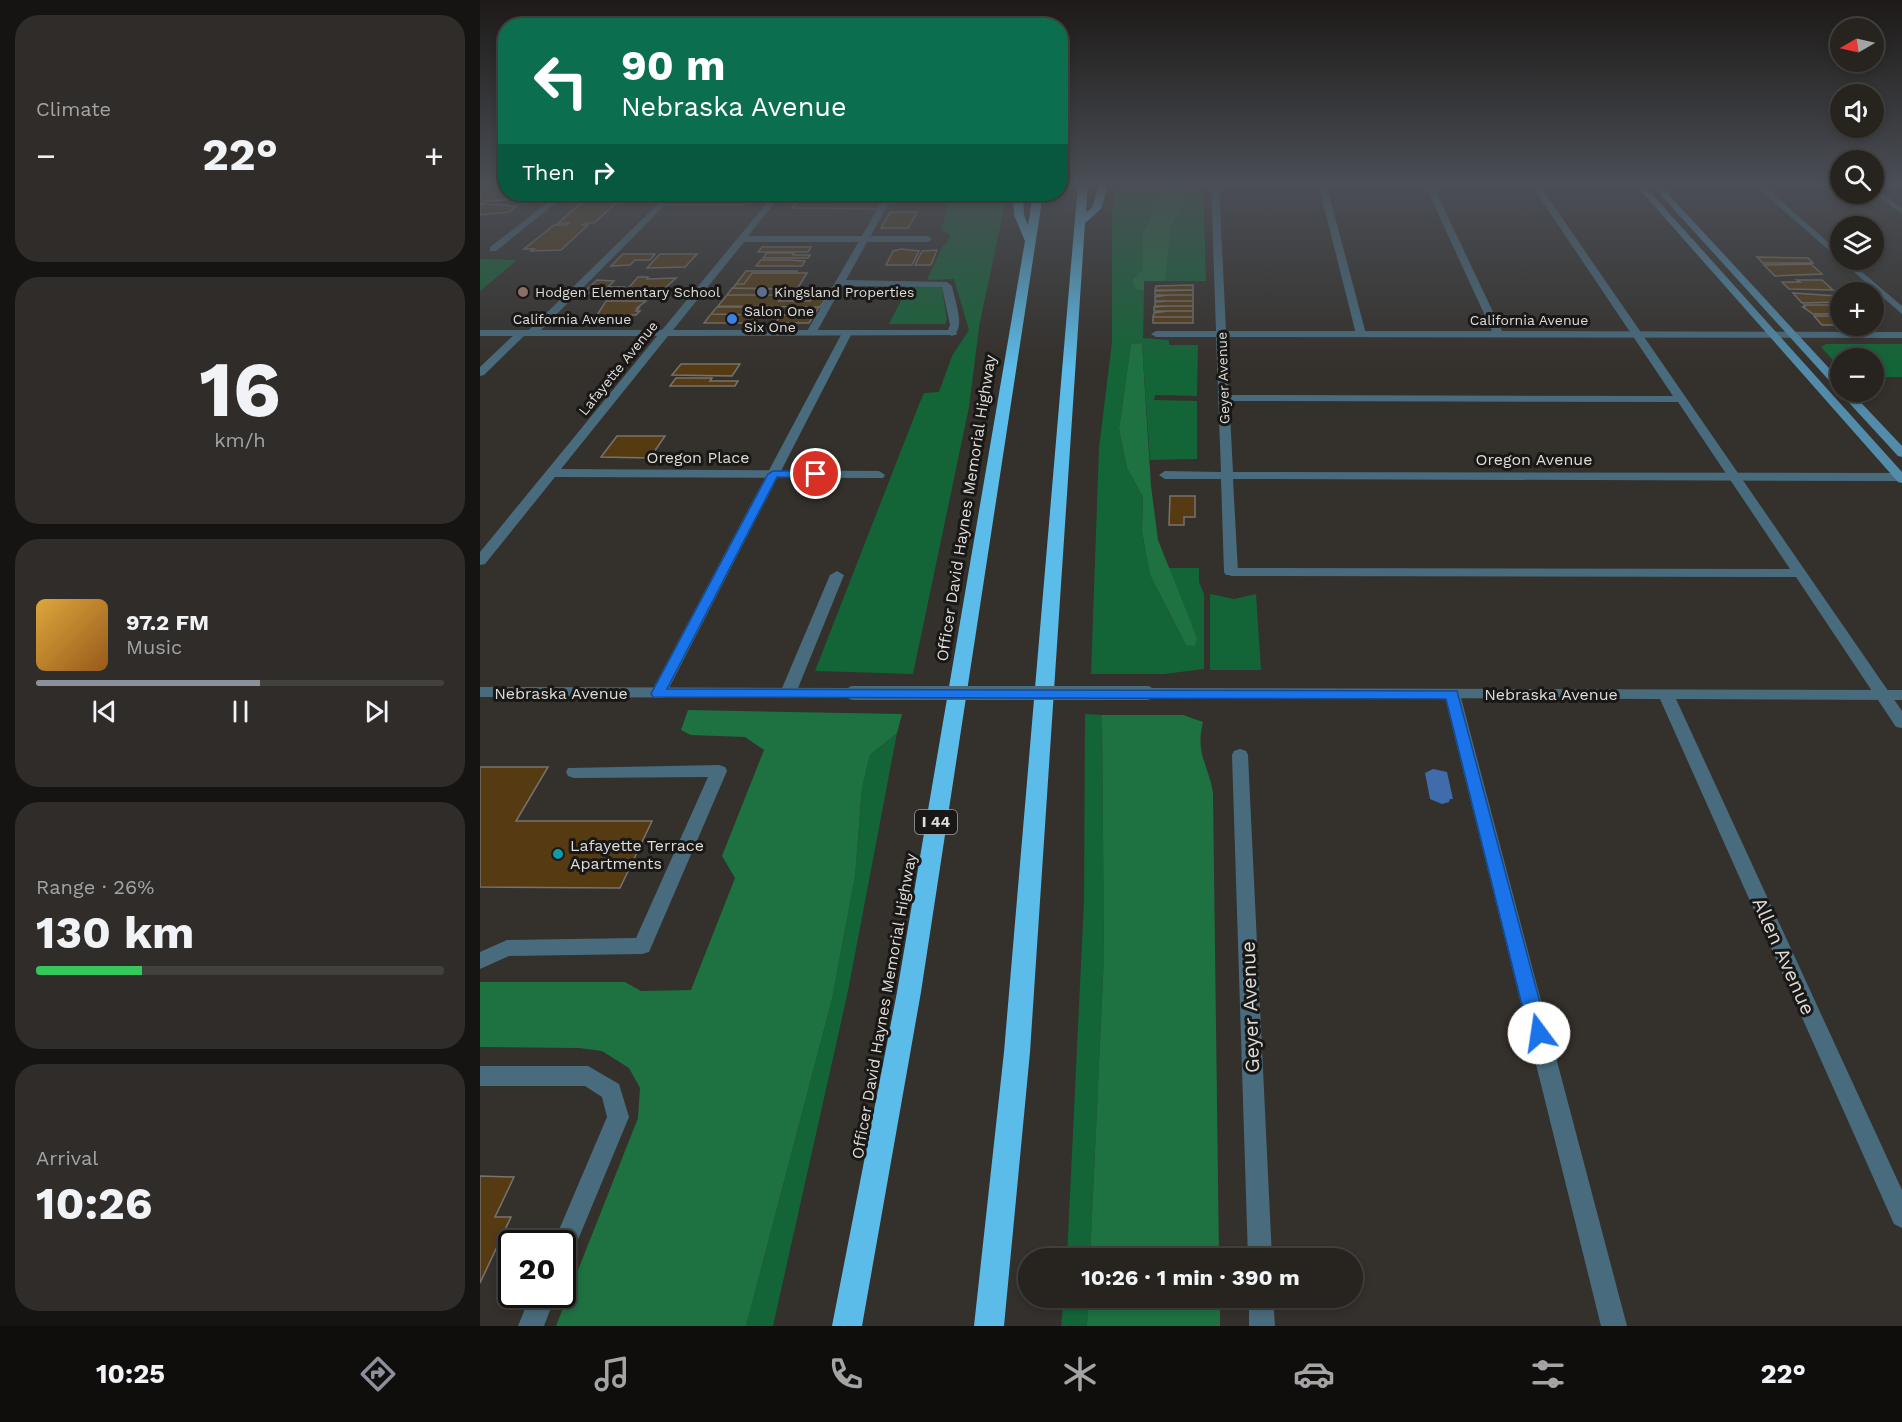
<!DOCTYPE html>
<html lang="en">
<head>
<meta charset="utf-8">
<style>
	body { margin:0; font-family:"Work Sans",sans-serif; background:#2f2c29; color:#f1f3f6; height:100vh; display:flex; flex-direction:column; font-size:22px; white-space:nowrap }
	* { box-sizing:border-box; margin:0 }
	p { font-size:20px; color:#a4a4a5 }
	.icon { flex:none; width:33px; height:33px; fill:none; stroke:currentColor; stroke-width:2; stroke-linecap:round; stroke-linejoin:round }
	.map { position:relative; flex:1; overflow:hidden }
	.sheet { display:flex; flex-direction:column; gap:15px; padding:15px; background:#151412; width:480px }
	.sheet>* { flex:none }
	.guide { position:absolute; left:18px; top:18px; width:570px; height:183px; border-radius:24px; box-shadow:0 3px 9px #0003,0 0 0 2px #43413e; background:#0b6e4f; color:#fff; overflow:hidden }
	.needle { width:39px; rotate:261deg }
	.buttons { position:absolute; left:1350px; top:18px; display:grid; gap:12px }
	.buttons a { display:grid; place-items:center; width:54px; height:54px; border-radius:50%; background:#272420; box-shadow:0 3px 9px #0003,0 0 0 2px #43413e; font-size:30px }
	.speed { position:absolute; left:18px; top:1230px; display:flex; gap:12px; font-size:30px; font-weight:700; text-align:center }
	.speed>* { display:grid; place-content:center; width:78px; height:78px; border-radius:50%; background:#272420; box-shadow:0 3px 9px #0003,0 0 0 2px #43413e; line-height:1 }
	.speed .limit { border:3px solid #111; border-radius:9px; background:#fff; color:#111 }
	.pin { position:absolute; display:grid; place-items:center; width:51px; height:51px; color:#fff; margin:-26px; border:3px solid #fff; border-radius:50%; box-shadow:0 2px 6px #0007 }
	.me { position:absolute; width:66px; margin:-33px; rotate:346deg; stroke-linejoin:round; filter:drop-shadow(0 0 4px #0008) }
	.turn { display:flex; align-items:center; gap:21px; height:126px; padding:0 24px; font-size:27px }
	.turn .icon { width:78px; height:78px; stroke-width:2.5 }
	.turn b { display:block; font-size:42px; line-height:51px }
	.then { display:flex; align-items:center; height:57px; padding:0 24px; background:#0003; gap:12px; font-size:22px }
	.big { font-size:45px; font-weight:700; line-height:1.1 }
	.sheet .card { flex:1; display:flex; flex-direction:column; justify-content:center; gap:9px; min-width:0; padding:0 21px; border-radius:24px; background:#2f2c29 }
	.sheet .dial { align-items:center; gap:0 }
	.dial b { font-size:78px; line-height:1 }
	.song { display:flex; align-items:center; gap:18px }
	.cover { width:72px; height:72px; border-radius:9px; background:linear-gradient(135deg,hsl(40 70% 55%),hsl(30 70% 35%)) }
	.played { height:6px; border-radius:3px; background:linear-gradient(90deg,#8c9099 55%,#43413e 55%) }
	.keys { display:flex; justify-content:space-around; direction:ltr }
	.heat { display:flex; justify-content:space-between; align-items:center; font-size:33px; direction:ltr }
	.charge { height:9px; border-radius:4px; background:linear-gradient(90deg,#34c759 26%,#43413e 0) }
	.trip { position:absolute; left:538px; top:1248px; width:345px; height:60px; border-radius:30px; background:#272420; box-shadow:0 3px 9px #0003,0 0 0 2px #43413e; font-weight:700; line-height:60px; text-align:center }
	.tab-bar { display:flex; height:96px; justify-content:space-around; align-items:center; background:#100e0d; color:#a4a4a5 }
	.tab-bar .icon { width:42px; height:42px }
	.tab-bar .active { color:#8c9099 }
	.tab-bar b { font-size:27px; color:#f1f3f6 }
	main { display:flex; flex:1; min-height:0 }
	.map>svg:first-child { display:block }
</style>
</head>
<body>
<main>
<section class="sheet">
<div class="card"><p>Climate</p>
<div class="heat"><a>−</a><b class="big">22°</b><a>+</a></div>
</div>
<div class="card dial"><b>16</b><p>km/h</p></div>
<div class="card">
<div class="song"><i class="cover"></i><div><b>97.2 FM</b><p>Music</p></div></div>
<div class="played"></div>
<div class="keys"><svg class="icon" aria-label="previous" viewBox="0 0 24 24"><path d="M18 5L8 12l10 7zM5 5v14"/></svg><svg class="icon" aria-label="pause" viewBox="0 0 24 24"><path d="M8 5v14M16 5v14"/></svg><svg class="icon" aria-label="next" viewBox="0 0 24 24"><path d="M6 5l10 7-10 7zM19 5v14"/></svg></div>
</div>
<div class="card"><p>Range · 26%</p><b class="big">130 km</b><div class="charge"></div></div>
<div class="card"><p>Arrival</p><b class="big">10:26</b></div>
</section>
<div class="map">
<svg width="1422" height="1326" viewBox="0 0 1422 1326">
	<rect width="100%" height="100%" fill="#34302b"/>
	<path fill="#136537" d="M635,183H687L686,189L672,197L673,214L663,232V270L656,289L664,291L663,338L689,340V345H718L717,396L675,395L674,400L717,401V459L670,460L662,343L651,344L639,429L647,468L663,497L662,531L670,575L706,645L717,638L687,568H719V582L724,594V669L684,674H611L619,448L632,342V214Z
		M701,183H723L726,281H685L691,227L704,203Z
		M467,194H527L499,327L489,407L433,674L335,671L440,402L444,393L459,392L472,356L489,330L474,279L447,280L462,247L467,243L470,235L461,230L470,199Z
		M0,259L37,260L0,291Z
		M429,285L458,286L462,288L467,320L465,324H409Z
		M1346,344H1422V377H1394V358H1360V368L1341,347Z
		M730,594L754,599L776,594L781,670H730Z
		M605,714L622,715L624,956L610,1258H587L604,901Z
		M417,733L368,991L293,1326H266L352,999L375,876L382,788L390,755Z
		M584,1298H608L607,1326H581Z"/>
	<path fill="#1e7241" d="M687,183H701L704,203L691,227L685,281H664V291L656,289L652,280L663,270V232L673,214C668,199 672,197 686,189Z
		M662,343L671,486L678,540L717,638L715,646L706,645L670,575L662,531L663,497L647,468L639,429L651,344Z
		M208,710L422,714L417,733L390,755L382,788L375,876L352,999L266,1326H76L158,1118L160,1088L149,1068L122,1051L99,1048L0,1047V982H145L161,991L211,990L255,878L242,856L284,750L265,737L211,735L201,730Z
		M622,715H703L723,722C715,754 728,763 733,793L739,1258H610L624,956Z
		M608,1298H740V1326H607Z"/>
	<path fill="#406cab" d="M953,769L967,772L973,799H970L969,802L962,804L950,799L945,773Z"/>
	<path fill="#563b12" stroke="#77736e" stroke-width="1.5" d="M0,183H26V187L20,190H26V194H55L47,199L6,201L1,204L37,206L29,212L0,215Z
		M116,194H151L145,199H141L114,223H105L102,225H108L81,250L51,251L54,249H44L74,225H87L89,223H78L105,200H115H109Z
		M198,194H273L263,205H187Z
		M323,194H407L398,209L312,208Z
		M418,194H447L444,200L415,199Z
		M410,212H437L428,228H401Z
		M282,247H331L328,252H278Z
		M421,249L439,251L432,265H406L413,251Z
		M457,250L451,265H435L442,251Z
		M287,253H314L313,255H330L328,258H283Z
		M143,254H175L170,260H155L150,265L131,266Z
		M180,254H217L205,267L167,268Z
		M1277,257L1328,258L1333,263H1283Z
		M281,260H307L325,261L322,266H276Z
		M1331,264L1342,274L1295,276L1284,265Z
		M266,271H317L316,273H272L264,284H256Z
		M272,273H327L317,289L253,288L256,284H264Z
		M158,277H168L167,279L196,278L184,289H186L183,292H145Z
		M117,280L134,281L128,287H144L137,293H103Z
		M1317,280H1342L1353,290L1309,289L1302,282H1320Z
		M713,285V290H675L676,286Z
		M252,288L283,289H317L313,295H247Z
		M713,290V295H675V291Z
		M1313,293L1358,296L1360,302L1322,303Z
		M247,295H303L299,301H330L334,295L348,296L340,307L238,306Z
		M687,295H713V301H675V297Z
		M126,301H166L157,308H159L156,311H160L156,315H117Z
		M688,301H713V306H675V302Z
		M1324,305H1360V314H1333L1323,307H1325Z
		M688,306H713V311H674V307Z
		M237,307H287L282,315L231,314Z
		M311,307H339L334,315H306Z
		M687,311H713V317H673L674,313Z
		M231,314L279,315L273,323H224Z
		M301,315H334L329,323H295Z
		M1334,316H1360V325H1342Z
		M673,317H713V323H673Z
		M201,364H260L252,376L192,375Z
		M196,378H232L230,381H258L255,386H190Z
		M137,436H185L170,458L121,457Z
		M690,496H715V517H704V525H689Z
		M0,767H68L36,821H172L140,888L0,887Z
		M0,1176L34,1177L15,1217H31L0,1283Z"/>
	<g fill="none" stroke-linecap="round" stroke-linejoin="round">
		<path fill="#486c7e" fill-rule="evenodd" d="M838,183H846L886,334L885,336L876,334Z
			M1050,183H1058L1422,711V728L1416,727L1316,577L751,576L744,572L751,568L1310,569L1198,402L744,401L739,398L744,395L1193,396Z
			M1272,183H1281L1360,253V260H1368L1422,306V314Z
			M188,194H196L56,335H48V331Z
			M406,194H414L366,280L467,282L472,286C474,299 487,329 472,336L467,333L470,325L462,287L362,286L335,335H327L326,333Z
			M367,330L372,333L186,694L183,698H173L170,694L362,333Z
			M38,331L47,333L4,375L0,376V367Z
			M357,571L364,575L316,693L308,698L303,697L300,693L350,575Z
			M972,689L980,694L1147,1326H1121L964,694Z
			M239,765L245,767L247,771L169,952L162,954L29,956L0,969V952L27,940L156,938L228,777L94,778L88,776L86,772L88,768Z"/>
		<path fill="#486c7e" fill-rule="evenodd" d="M731,183H739L746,331H1012L944,183H952L1022,331L1422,332V338L746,337L753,472L1422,473V481L753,479L758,572L756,575H746L744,572L741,479H685L679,475L685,471L741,472L736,337H676L671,334L676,331H736Z
			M1394,188L1422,208V214L1394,193Z
			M79,194H87L16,251H10V247Z
			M294,194H302L268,236H448L452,239L448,242H264L193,330H472L477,333L476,335L188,336L81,469L399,471L405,475L403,478L75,477L5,564L0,565V552L177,336H0V330H182Z
			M0,687L373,688L381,693L373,698L0,697Z
			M667,688L1422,690V700L1196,699L1422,1190V1228L1414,1224L1180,699L662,697L659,693Z
			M760,749L766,751L768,755L792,1258H768L752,755L754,751Z
			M0,1066H108L139,1084L149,1117L90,1259L82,1263V1244H73L127,1117L122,1097L105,1086H0Z
			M51,1294H76L64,1326H38Z
			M769,1298H793L795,1326H769Z"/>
		<path fill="#528caa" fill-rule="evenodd" d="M1154,183H1162L1422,472V483L1418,482Z
			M1170,183H1178L1360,380V389L1356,388Z
			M1360,391L1371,392L1422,446V457L1418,456L1361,394Z"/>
		<path fill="#5cbce9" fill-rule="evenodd" d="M598,183H608L606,212L612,208L619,183H629L621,209L605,223L550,1052L524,1326H494L524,1052Z
			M533,194H543L544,215L548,225L553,194H563L441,992L382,1326H352L417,992L545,241L534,215Z"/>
		<path stroke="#486c7e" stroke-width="14" d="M373,693H667"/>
	</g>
	<linearGradient id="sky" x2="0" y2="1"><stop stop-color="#1d1a18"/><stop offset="0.5" stop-color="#4a4e55"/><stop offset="1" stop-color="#4a4e55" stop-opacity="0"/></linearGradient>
	<rect width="1422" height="369" fill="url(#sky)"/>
	<path fill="#1a73e8" stroke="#114b97" stroke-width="1.5" d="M293,471H336L341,474L336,478L297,477L187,689L977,691L1068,1033L1065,1038L1059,1041L1052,1038L1049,1033L966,699L173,697L171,694L288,474Z"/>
	<circle fill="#8d6e63" stroke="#1a1816" stroke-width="2" cx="43" cy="292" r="6"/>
	<circle fill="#5c6f8a" stroke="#1a1816" stroke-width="2" cx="282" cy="292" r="6"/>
	<circle fill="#3f7fe0" stroke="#1a1816" stroke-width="2" cx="252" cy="319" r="6"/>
	<circle fill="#0f9aa8" stroke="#1a1816" stroke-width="2" cx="78" cy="854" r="6"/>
	<g text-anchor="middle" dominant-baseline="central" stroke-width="6" stroke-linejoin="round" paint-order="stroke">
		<g font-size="14" fill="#dedcd9" stroke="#1a1816" text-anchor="start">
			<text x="55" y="292">Hodgen Elementary School</text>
			<text x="294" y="292">Kingsland Properties</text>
			<text x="264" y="311">Salon One<tspan x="264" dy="16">Six One</tspan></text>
		</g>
		<g font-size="14" fill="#dedcd9" stroke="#1a1816">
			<text x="92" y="319">California Avenue</text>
			<text x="1049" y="320">California Avenue</text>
			<text transform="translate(138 368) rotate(-51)">Lafayette Avenue</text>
			<text transform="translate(743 378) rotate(-92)">Geyer Avenue</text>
		</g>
		<rect fill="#1a1816" stroke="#a3a19e" stroke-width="1.5" x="435" y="810" width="42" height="24" rx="4.5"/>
		<g font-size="15" font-weight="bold" fill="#dedcd9">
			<text x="456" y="822">I 44</text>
		</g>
		<g font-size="16" fill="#dedcd9" stroke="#1a1816">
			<text x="218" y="457">Oregon Place</text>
			<text x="1054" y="459">Oregon Avenue</text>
			<text transform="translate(486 508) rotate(-81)">Officer David Haynes Memorial Highway</text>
			<text x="81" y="693">Nebraska Avenue</text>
			<text x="1071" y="694">Nebraska Avenue</text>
			<text transform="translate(404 1006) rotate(-80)">Officer David Haynes Memorial Highway</text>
		</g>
		<g font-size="16" fill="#dedcd9" stroke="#1a1816" text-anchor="start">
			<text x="90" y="845">Lafayette Terrace<tspan x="90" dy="18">Apartments</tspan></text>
		</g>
		<g font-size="20" fill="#dedcd9" stroke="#1a1816">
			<text transform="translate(1304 956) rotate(66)">Allen Avenue</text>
			<text transform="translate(770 1007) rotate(-92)">Geyer Avenue</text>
		</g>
	</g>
</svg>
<div class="buttons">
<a><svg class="needle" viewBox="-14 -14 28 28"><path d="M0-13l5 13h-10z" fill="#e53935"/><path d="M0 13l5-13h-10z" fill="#a4a4a5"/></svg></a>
<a><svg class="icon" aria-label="sound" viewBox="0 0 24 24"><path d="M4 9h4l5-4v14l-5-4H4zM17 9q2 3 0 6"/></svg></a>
<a><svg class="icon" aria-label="search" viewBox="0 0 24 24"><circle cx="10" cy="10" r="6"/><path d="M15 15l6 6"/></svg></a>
<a><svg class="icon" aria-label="layers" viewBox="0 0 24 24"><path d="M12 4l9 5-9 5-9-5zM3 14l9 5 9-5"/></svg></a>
<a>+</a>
<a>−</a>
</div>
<div class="speed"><div class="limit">20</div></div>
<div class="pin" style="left:336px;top:474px;background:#d93025"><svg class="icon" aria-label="arrive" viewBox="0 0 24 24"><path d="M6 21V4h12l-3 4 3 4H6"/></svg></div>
<svg class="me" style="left:1059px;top:1033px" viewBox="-20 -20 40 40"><circle r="19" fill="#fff"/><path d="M0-13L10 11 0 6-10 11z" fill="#1a73e8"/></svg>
<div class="trip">10:26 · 1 min · 390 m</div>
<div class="guide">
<div class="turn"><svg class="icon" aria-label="left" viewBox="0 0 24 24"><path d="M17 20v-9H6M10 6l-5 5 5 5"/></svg><div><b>90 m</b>Nebraska Avenue</div></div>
<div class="then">Then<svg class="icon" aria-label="right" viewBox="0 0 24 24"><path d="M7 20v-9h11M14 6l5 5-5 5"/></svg></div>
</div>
</div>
</main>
<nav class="tab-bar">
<b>10:25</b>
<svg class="icon active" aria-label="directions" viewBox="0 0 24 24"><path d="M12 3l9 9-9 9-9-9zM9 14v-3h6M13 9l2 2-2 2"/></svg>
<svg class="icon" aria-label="music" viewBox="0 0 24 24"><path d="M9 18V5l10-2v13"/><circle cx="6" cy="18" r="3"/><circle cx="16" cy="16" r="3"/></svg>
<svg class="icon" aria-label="phone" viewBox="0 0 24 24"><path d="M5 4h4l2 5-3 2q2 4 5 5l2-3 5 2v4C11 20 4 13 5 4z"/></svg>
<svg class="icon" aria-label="climate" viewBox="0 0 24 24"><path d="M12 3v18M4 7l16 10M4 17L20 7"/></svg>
<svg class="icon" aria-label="car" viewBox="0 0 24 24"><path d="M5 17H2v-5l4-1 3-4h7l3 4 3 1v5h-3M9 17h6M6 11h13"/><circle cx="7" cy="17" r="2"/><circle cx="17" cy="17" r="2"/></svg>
<svg class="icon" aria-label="filters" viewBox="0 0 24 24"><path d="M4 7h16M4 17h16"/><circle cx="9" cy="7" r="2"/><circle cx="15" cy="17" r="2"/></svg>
<b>22°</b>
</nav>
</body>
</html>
